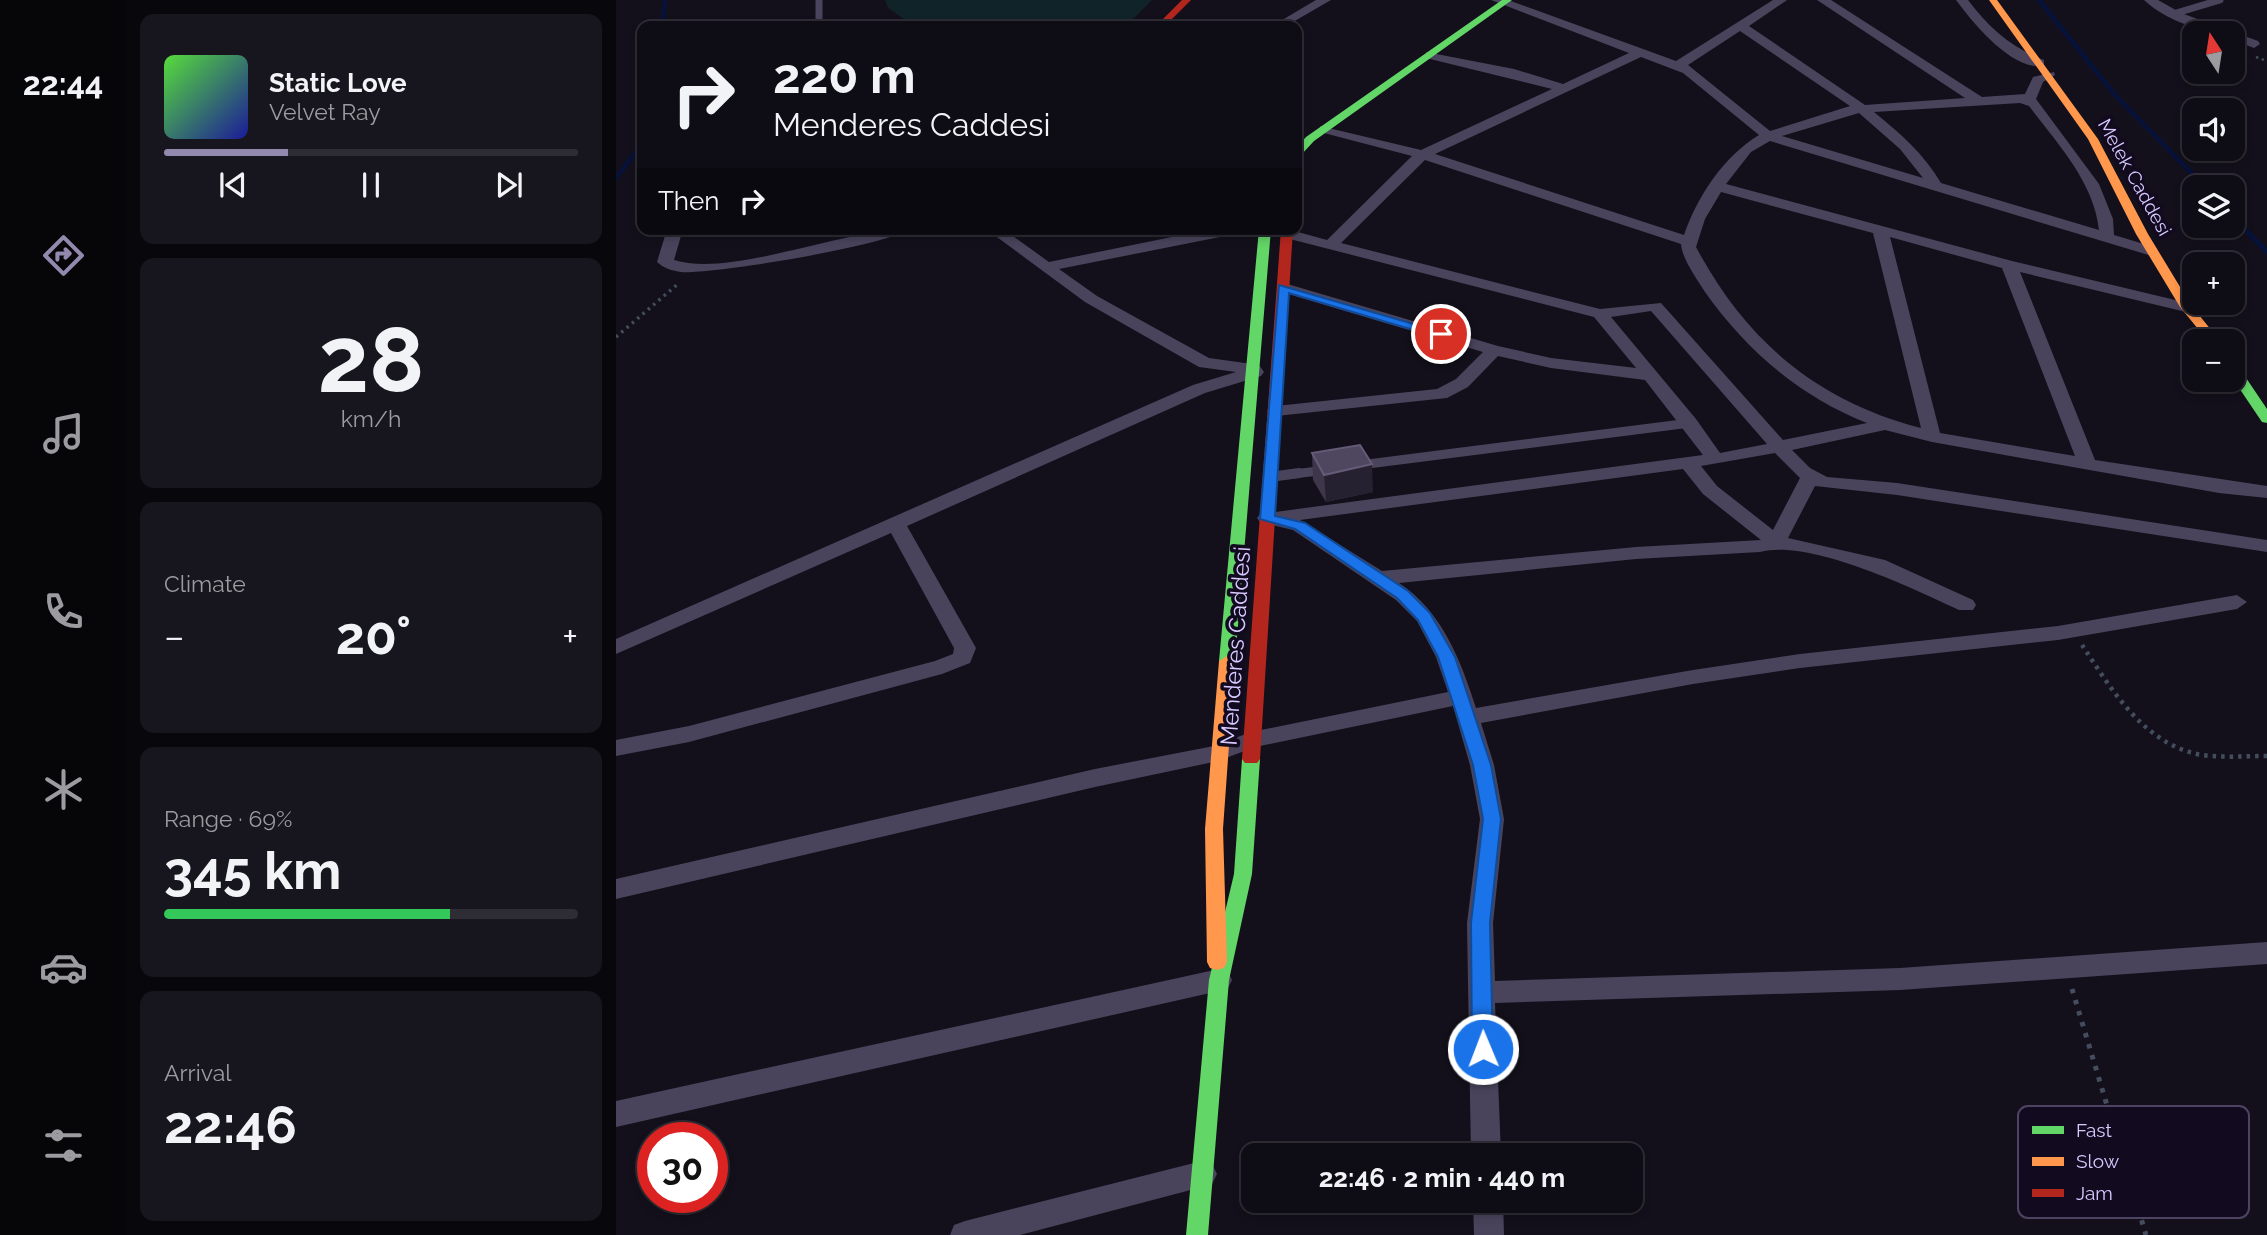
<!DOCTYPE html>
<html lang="en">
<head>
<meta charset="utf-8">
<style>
	body { margin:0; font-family:Raleway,sans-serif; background:#17151d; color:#f1f3f6; height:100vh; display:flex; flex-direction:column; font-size:26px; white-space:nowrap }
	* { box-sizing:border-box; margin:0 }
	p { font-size:23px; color:#9b9ba0 }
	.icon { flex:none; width:38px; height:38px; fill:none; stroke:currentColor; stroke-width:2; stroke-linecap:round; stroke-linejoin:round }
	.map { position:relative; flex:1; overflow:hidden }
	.sheet { display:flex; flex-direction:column; gap:14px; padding:14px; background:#08070b; width:490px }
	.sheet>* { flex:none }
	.hud { position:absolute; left:21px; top:21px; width:665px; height:214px; border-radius:14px; box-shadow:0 4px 10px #0003,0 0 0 2px #2e2c34; background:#0e0c14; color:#f1f3f6; overflow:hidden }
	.needle { width:46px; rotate:348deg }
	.controls { position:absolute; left:1566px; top:21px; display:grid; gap:14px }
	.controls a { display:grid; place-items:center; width:63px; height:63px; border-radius:14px; background:#0e0c14; box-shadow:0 4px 10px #0003,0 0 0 2px #2e2c34; font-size:35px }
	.speed { position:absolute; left:21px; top:1122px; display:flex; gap:14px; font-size:35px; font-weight:700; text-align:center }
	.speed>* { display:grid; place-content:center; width:91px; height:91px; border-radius:50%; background:#0e0c14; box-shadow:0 4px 10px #0003,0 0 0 2px #2e2c34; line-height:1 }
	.speed .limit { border:10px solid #d22; background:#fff; color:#111 }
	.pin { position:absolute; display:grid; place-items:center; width:60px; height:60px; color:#fff; margin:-30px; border:4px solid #fff; border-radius:50%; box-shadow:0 2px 7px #0007 }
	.me { position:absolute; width:77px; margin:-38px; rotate:359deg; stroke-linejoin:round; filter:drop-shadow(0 0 5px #0008) }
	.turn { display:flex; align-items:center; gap:24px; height:147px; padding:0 21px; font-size:32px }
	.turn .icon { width:91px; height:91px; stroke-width:2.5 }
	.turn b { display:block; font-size:49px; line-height:60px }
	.then { display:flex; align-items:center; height:66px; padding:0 21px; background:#0003; gap:14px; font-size:26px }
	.big { font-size:52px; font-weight:700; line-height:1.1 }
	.sheet .widget { flex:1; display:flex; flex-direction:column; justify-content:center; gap:10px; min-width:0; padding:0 24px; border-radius:14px; background:#17151d }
	.sheet .dial { align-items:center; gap:0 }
	.dial b { font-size:91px; line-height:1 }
	.song { display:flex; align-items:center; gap:21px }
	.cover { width:84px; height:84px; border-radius:10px; background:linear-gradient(135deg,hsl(110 70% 55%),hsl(240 70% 35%)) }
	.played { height:7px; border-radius:4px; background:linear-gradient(90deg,#9389af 30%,#2e2c34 30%) }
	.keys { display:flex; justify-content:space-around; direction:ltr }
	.heat { display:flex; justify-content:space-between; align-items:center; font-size:38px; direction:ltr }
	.charge { height:10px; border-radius:5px; background:linear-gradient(90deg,#34c759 69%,#2e2c34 0) }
	.trip { position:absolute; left:625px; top:1143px; width:402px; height:70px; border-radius:14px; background:#0e0c14; box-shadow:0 4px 10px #0003,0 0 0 2px #2e2c34; font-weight:700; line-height:70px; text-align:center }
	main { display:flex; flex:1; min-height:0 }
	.tabs { display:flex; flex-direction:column; width:126px; justify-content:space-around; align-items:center; background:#060508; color:#9b9ba0 }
	.tabs .icon { width:49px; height:49px }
	.tabs .active { color:#9389af }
	.tabs b { font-size:32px; color:#f1f3f6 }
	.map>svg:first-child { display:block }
</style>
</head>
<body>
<main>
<nav class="tabs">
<b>22:44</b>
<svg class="icon active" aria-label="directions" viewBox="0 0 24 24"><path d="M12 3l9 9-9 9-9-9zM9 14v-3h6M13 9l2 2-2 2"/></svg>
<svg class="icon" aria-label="music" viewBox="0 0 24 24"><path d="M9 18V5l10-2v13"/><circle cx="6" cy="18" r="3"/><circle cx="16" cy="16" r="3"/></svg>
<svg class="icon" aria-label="phone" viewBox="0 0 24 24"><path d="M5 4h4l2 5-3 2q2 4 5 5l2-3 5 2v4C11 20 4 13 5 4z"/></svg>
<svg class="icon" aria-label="climate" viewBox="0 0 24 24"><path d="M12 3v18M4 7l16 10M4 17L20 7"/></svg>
<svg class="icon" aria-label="car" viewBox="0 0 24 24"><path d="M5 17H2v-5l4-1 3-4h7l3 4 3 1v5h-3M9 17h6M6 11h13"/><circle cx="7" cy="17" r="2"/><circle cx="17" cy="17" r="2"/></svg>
<svg class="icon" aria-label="filters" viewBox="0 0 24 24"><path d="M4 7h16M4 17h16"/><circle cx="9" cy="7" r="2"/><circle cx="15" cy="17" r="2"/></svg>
</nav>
<section class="sheet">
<div class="widget">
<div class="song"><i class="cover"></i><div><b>Static Love</b><p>Velvet Ray</p></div></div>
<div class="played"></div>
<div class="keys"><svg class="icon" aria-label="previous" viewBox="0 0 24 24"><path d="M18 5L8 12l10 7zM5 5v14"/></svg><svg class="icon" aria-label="pause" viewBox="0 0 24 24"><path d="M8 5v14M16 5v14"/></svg><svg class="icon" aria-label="next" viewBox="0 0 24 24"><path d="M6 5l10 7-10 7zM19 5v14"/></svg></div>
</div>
<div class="widget dial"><b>28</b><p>km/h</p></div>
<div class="widget"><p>Climate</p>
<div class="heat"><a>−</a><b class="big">20°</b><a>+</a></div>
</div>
<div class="widget"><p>Range · 69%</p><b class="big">345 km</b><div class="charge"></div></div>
<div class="widget"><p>Arrival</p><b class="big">22:46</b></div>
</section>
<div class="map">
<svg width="1651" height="1235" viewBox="0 0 1651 1235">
	<rect width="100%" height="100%" fill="#13101b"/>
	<path fill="#0f2328" d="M269,0H536L510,26H329L291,21L272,8Z"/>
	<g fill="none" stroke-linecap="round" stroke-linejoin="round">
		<path stroke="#07123a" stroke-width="4.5" d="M1423,0L1500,96L1589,187
			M46,26L49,0
			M0,178L26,144"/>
		<path stroke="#07123a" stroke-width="5" d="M1617,217L1651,252"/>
		<path stroke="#444d5d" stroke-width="2.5" stroke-dasharray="2.5 3.5" stroke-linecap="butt" d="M1640,57L1651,61"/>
		<path stroke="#444d5d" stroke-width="3.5" stroke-dasharray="2.5 4.5" stroke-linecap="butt" d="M0,337L63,283"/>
		<path stroke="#444d5d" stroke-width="4.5" stroke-dasharray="3.5 5" stroke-linecap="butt" d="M1466,645C1496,690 1528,745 1586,755C1607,758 1629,756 1651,756"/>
		<path stroke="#444d5d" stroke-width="5" stroke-dasharray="4.5 7" stroke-linecap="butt" d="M1456,989L1530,1235"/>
		<path stroke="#49445c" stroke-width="7" d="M203,0V22
			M1557,14L1604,0"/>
		<path stroke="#49445c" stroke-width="9" d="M744,465L1074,423
			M669,475L711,470"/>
		<path stroke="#49445c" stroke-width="10" d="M654,477L683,473"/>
		<path fill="#49445c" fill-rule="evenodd" d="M700,0H715L670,26H656Z
			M875,0H892L1060,61L1157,0H1171L1133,26L1249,105L1349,98L1201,0H1215L1366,97L1409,94L1417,77L1438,72L1439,75L1427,82L1420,99L1483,184L1497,219L1498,235L1541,248V254L1536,256L1486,241L1154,141L1135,152L1110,184L1396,261L1576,304L1578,307L1570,312L1404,272L1479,460L1651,486V498L1603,493L1316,442L1269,430L1176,450L1194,468L1211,477L1281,483L1651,540V552L1281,495L1199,486L1172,538L1269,560L1357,600L1360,605L1357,610H1343C1295,588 1195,539 1144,552L1020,559L783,583C826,611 845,661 860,708L1077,670L1184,654L1442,626L1621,595L1631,602L1621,609L1442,640L1184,668L1077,684L865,723L878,765L888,819L877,923L879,981L1284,968L1651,942V964L1284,990L879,1003L885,1155H855L851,923L864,819L854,765L837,706L639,747L602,761L479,787L0,899V879L479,769L598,746L635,732L832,692L820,657L801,621L780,600L677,530L644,522L641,518L644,514L1087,455L1029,380L935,368L882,356L852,387L831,398L660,416L651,411L660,406L821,389L840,379L867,352L662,291V285L668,283L882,346L935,358L1020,368L978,317L666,237L663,234L671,229L711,240L796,156L704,132V126L805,150L936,89L810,58V52L898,69L947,84L1013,53ZM1124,31L1234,106L1154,131L1072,65ZM1025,57L1067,73L1143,135C1107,157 1081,197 1068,235L819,154ZM1404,103L1413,106C1441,143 1478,182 1483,230L1325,183C1308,154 1284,133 1258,112ZM1243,113L1284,149L1307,178L1166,136ZM809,160L1065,244C1066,259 1081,279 1089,292C1131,351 1183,396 1251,423L1167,440L1045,303L984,309L725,243ZM1105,192L1257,233L1305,428C1201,401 1130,341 1080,247L1089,219ZM1274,237L1386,268L1459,456L1324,433ZM1035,311L1151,444L1104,453L1080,419L995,317ZM1159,453L1184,478L1157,530L1101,486L1085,466ZM1067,469L1087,494L1145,540L1020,547L766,571L684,520Z
			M1340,0H1352C1373,28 1396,48 1428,60V66C1396,71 1357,23 1340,0Z
			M1528,0H1542L1565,13L1642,41L1644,44L1638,48L1617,40V33C1588,33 1550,21 1528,0Z
			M51,229H67L58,260C115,278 227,229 292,229C275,245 94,275 65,272C57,271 47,268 41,262Z
			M370,229H387L433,262L595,229H626L619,234L443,269L481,296L593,358L643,365L648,372L645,376L589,393L291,526L360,648L354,663L326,674L73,742L0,756V740L73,726L319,661L337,654L338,648L275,533L0,654V639L577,385L620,372L583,367L469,302Z
			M603,969L612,972L616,980L612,988L603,991L0,1127V1101Z
			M586,1161L596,1164L601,1174L596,1184L586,1187L404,1235H334L338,1225L349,1221Z
			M857,1200H887L888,1235H858Z"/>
		<path fill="#63d668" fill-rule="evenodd" d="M886,0H896L698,141L685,155L681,156V147L690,137Z
			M643,229H655L619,661L611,666L603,661Z
			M1617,365L1622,366L1651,409V423L1646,422L1617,379Z
			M635,753L641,755L644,759L636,874L613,980L592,1235H570L593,980L618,874L626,759L629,755Z"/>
		<path fill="#ff974d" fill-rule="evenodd" d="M1373,0H1381L1482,139L1532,234L1575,305L1604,341H1592L1564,307L1520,234L1472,139Z
			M611,656L619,661L607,829L611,962L608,968L601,970L594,968L591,962L589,829L603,661Z"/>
		<path fill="#b3261e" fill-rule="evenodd" d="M566,0H575L549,26H540Z
			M665,229H677L644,759L641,763H629L626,759Z"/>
	</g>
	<path fill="#3e374c" d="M696,453L757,492L710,502L697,480Z"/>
	<path fill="#262130" d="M756,464L757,492L710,502L708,475Z"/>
	<path fill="#4e475f" stroke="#645b78" stroke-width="2" d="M744,445L756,464L708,475L696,453Z"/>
	<path fill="#1a73e8" stroke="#114b97" stroke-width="2" d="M663,285L832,334L821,337L673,293L659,516L689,523L792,591L814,613L839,657L875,765L885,819L874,923L877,1049L874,1056L867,1058L859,1056L856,1049L855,923L867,819L857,765L822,657L802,620L781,598L679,529L644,519Z"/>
	<g text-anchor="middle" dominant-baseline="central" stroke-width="7" stroke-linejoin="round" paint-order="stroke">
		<g font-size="19" fill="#d8caff" stroke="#120b20">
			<text transform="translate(1519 177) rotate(61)">Melek Caddesi</text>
		</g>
		<g font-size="23" fill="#d8caff" stroke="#120b20">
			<text transform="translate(619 646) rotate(-86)">Menderes Caddesi</text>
		</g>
	</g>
	<rect x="1402" y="1106" width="231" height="112" rx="10" fill="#120b20" stroke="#4d4463" stroke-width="2"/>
	<rect x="1416" y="1126" width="32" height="8" fill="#63d668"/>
	<rect x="1416" y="1157" width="32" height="9" fill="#ff974d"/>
	<rect x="1416" y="1189" width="32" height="8" fill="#b3261e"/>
	<g font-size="19" fill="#d8caff">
		<text x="1460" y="1137">Fast</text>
		<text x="1460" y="1168">Slow</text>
		<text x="1460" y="1200">Jam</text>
	</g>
</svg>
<div class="controls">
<a><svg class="needle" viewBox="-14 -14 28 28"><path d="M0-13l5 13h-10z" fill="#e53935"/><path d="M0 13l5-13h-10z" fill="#9b9ba0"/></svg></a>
<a><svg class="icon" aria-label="sound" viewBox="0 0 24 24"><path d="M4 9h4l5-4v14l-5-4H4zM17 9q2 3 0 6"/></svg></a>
<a><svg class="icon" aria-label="layers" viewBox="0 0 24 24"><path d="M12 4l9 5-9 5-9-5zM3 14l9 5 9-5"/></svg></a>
<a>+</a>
<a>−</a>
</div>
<div class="speed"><div class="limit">30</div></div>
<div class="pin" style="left:825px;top:334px;background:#d93025"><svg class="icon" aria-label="arrive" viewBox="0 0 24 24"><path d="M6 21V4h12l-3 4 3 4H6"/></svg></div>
<svg class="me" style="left:867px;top:1049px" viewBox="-20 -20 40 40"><circle r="17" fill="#1a73e8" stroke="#fff" stroke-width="3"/><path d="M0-11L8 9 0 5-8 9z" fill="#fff"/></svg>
<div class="trip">22:46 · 2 min · 440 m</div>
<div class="hud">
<div class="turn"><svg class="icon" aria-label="right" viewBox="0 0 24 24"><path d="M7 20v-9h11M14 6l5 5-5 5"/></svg><div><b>220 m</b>Menderes Caddesi</div></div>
<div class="then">Then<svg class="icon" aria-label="right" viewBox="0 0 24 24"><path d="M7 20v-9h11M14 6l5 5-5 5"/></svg></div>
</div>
</div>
</main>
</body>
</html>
